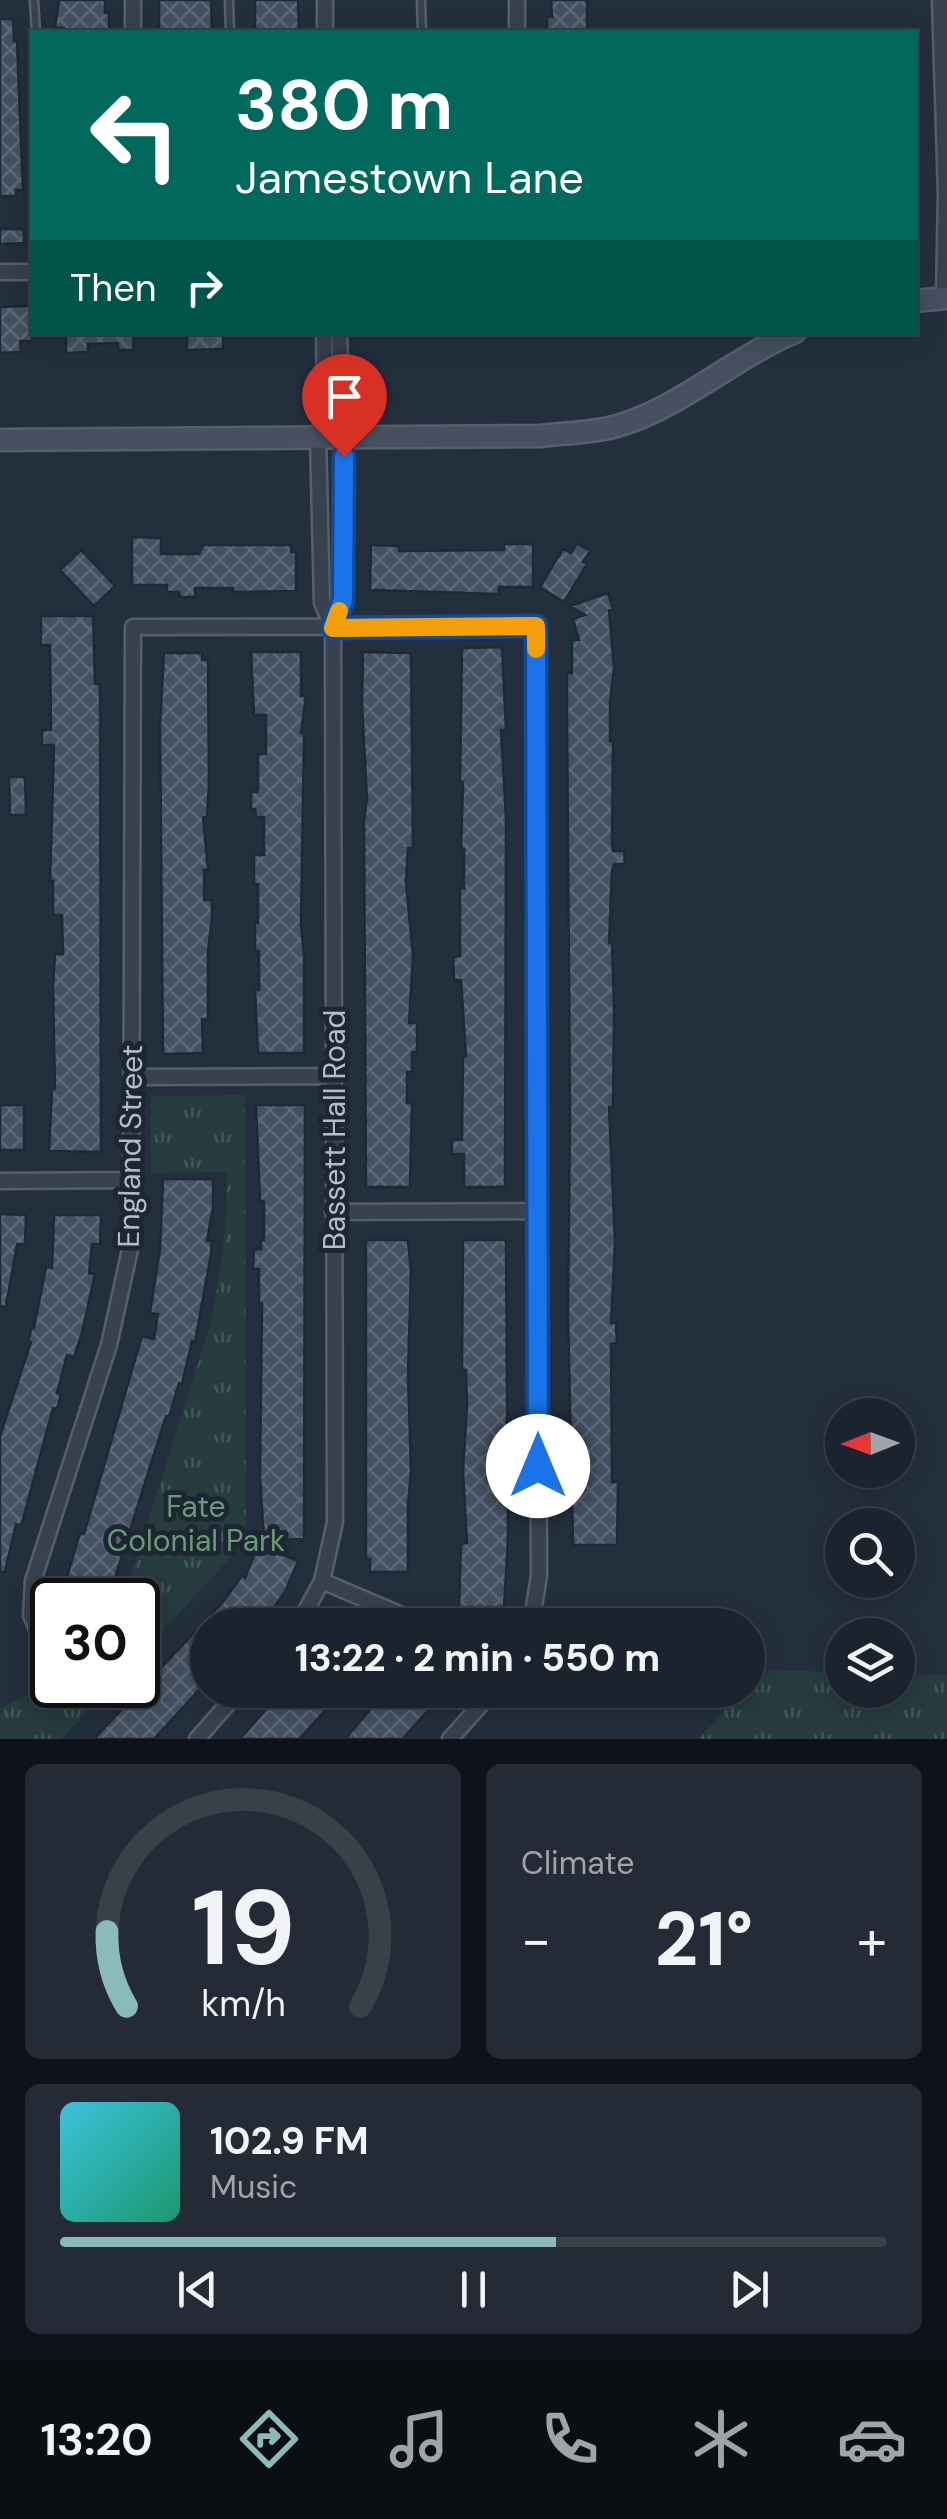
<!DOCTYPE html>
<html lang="en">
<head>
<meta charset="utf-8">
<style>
	body { margin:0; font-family:"DM Sans",sans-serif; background:#242b36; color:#f1f3f6; height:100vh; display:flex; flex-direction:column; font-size:38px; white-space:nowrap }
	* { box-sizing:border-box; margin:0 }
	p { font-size:32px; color:#a0a4aa }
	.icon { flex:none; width:55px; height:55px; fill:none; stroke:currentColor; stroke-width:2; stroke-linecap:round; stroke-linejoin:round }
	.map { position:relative; height:1739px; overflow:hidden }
	.details { display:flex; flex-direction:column; gap:25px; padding:25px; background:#0f1319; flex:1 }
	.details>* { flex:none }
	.guide { position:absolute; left:30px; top:30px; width:888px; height:305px; border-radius:0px; box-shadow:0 5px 25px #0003,0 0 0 2px #39404a; background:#00695c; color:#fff; overflow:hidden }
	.needle { width:65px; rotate:269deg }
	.tools { position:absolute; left:825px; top:1398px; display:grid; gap:20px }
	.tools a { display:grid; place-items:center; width:90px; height:90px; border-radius:50%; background:#1b232e; box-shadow:0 5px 25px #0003,0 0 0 2px #39404a; font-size:50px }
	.speed { position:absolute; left:30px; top:1578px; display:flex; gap:20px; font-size:50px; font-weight:700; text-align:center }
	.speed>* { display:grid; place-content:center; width:130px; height:130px; border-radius:50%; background:#1b232e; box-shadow:0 5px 25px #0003,0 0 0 2px #39404a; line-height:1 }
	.speed .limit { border:5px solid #111; border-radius:15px; background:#fff; color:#111 }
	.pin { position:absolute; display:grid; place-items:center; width:85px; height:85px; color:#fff; margin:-102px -42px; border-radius:50% 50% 50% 0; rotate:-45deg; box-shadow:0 0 10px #0007 }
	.pin .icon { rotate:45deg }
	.me { position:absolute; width:110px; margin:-55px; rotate:0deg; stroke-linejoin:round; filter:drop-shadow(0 0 8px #0008) }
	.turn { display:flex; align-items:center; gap:35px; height:210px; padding:0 40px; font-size:45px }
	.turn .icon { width:130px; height:130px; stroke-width:2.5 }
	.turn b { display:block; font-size:70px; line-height:85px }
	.then { display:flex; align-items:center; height:95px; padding:0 40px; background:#0003; gap:20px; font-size:38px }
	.big { font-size:75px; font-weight:800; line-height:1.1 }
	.details .widget { flex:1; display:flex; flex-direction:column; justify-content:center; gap:15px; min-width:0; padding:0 35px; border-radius:15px; background:#242b36 }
	.details .dial { align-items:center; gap:0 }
	.dial svg { height:260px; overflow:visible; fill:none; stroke:#39404a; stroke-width:7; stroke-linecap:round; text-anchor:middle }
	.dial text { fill:#f1f3f6; stroke:none }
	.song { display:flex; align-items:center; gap:30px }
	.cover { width:120px; height:120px; border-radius:15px; background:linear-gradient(135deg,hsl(190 70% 55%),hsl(160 70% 35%)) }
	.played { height:10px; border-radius:5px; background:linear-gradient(90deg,#8bbbb9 60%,#39404a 60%) }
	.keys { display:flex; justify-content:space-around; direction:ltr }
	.heat { display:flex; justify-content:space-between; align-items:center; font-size:55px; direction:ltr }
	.details .tiles { flex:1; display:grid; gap:25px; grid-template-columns:1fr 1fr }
	.widget:last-child { grid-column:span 2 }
	.trip { position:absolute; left:190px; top:1608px; width:575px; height:100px; border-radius:50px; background:#1b232e; box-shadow:0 5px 25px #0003,0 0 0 2px #39404a; font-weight:800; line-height:100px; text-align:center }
	.tab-bar { display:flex; height:160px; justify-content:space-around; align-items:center; background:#0b0e12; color:#a0a4aa }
	.tab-bar .icon { width:70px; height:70px }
	.tab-bar .on { color:#8bbbb9 }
	.tab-bar b { font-size:45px; color:#f1f3f6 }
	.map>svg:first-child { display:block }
</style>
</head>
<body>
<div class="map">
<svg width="947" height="1739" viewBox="0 0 947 1739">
	<defs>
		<pattern id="grass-tufts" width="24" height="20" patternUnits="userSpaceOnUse" patternTransform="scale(2.5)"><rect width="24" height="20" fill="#263c3f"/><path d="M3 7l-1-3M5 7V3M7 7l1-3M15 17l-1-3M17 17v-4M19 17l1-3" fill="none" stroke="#435659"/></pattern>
		<pattern id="building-cross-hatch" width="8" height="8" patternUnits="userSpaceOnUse" patternTransform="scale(2.5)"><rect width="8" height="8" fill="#455162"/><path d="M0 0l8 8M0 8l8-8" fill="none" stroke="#5d6877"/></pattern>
	</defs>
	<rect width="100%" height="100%" fill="#242f3e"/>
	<path fill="url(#grass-tufts)" d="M245,1095L246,1533L229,1559L138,1657V1600H123L210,1326C220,1276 229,1223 226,1172L151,1173V1096Z
		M760,1670L842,1672V1690H898V1674L947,1675V1739H699L743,1690H748V1684Z
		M52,1683L112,1685L61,1739H0V1708Z"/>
	<path fill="url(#building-cross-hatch)" stroke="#1f2835" stroke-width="2.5" d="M59,0H105V13H109V32H64V28H55Z
		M159,0H211L212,32H159Z
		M255,0H298L299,32H255Z
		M551,0H587V32H547V17H552Z
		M0,19H13L14,41H17L23,190H16V196H0Z
		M0,229H24V243L0,244Z
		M32,306V341H20L21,352L0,353V307Z
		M66,332H134L133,350H118V343L88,344V352L66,353Z
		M187,332H223V349L187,350Z
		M132,537L161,538V554H199L203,545H291V552L296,553V591L233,592V588H195V597H180L179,592H167V585H132Z
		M577,543L590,551L583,562L587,564L564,602L540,587L563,549L571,553Z
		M504,544H533V587H499V594L370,590L371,545L399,546V551L504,550Z
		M81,550L115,586L94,606L60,570Z
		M608,593L613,609L609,610L614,668L610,702V741H613L612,842L613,851H624L625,864H614L612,871L609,943H612L614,1011L613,1107H609L615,1242L611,1323H616L617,1343L611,1344L612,1482H618L617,1545H573L568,1315L570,1112L567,707V673H572V640H579L573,619L585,615L570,606Z
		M41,616H93L95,684H100L101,1152L49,1151L52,1089H55L53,987L55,954H63L62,915H53V881L50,882L54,745H42V730H51L50,645H41Z
		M502,647L506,730H501L506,820L505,1187H464V1154H452V1140H462L463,1057L466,1056L461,980H454L453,957L460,956V888H464V849H461L463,782H460L462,648Z
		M251,652H301V696H306L301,733H304L301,923L304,956V1053H258L255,990H259V951H255V923H258V884H254V855H264V817H256L255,809H251V792H257L258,788V754H266V715H254Z
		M363,652L411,653L413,848H408L406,883L413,956L409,1023H417V1052H412V1072H407V1103H412L410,1187H366L364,821L367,799L362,705Z
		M164,653H202V660H208L209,783L207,817H203L208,870H204V900H212V918L208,951V1020L202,1019L203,1053L163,1054L160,726Z
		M9,777H25L26,815H10Z
		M0,1105H24V1150H0Z
		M256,1105H305L304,1539L264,1540L260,1476L262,1303H259V1269H253L254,1249H261V1240H264V1201H260Z
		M163,1179H213V1207L207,1241H212L211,1254L195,1342L192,1341L182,1384L179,1383L169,1417L166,1416L108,1600H60L80,1533L84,1534L142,1336L154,1339L158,1314L150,1313L160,1249Z
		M0,1214L26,1215L25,1244H17L6,1307L0,1306Z
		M54,1215H101L100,1244H92L89,1273L95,1274L82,1333L74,1357L67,1355L57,1393L61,1394L57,1409L53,1408L21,1526L16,1524L5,1572H0V1436L31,1342L28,1341L32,1327L34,1328L46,1267L52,1268Z
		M366,1240H408L411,1273L408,1374L411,1471L408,1505V1572H370V1559H366Z
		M463,1240H506L508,1538L504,1607H459L461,1544L467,1543L463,1471L467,1407L466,1370H462Z
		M258,1545L298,1561L285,1592L261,1625H208V1680L154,1739H94L222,1603L242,1576L245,1578Z
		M283,1690H344L299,1739H240Z
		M387,1690H447L402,1739H345Z"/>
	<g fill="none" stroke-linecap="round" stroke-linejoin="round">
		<defs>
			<path id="lane" d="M34,0L36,32
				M229,0L230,32
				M421,0L422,32"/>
			<path id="street" d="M133,0V32
				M325,0V32
				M517,0V32
				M940,0L946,194L944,298
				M0,272H32
				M324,332L325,410L318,437L322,603L333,628
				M132,1077L334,1076
				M0,1181L133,1180
				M333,1212L538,1211
				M322,1581L425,1625
				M298,1625L322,1581L335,1522L333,628L343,600L344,456L339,332
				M45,1648L31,1615L33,1581L109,1345L131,1245L133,627L536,626L539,1576L531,1625
				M197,1739L240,1690
				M450,1739L494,1690"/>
			<path id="secondary" d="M915,301L947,298
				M0,440L540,436C565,433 593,433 617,426C682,407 733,358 795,332"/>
		</defs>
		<use href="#lane" stroke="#565f6c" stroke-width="11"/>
		<use href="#street" stroke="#565f6c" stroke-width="19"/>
		<use href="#secondary" stroke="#565f6c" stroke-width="25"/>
		<use href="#lane" stroke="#38414e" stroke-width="6"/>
		<use href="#street" stroke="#38414e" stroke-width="14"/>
		<use href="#secondary" stroke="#465061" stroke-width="20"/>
	</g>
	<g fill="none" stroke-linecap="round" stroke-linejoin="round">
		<defs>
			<path id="route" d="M344,456L343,600L333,628L536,626L538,1466"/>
		</defs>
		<use href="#route" stroke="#114b97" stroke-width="25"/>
		<use href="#route" stroke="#1a73e8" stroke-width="18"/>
		<path stroke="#f59e0b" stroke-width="18" d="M339,611L333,628L536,626V649"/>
	</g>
	<g text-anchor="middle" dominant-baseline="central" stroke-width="10" stroke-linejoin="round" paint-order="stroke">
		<g font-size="30" fill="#b4bcc9" stroke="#1d2633">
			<text transform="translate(334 1130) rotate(-90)">Bassett Hall Road</text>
			<text transform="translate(130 1146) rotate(-89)">England Street</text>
		</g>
		<g font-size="30" fill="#6b9a76" stroke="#1d2633">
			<text x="196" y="1506">Fate<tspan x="196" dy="34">Colonial Park</tspan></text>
		</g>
	</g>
</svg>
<div class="tools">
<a><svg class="needle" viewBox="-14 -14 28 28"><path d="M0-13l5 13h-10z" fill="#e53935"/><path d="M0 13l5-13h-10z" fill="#a0a4aa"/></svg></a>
<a><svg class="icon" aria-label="search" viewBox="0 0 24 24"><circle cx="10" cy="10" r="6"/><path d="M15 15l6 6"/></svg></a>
<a><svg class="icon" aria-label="layers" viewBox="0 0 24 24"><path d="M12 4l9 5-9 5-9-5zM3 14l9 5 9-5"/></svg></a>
</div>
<div class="speed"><div class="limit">30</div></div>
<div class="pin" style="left:344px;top:456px;background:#d93025"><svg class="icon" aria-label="arrive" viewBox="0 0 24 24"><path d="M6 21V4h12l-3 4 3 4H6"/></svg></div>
<svg class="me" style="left:538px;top:1466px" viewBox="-20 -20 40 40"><circle r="19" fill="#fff"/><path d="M0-13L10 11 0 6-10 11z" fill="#1a73e8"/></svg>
<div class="trip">13:22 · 2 min · 550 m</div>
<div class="guide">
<div class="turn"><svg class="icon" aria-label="left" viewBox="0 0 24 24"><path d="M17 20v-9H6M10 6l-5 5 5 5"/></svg><div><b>380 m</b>Jamestown Lane</div></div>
<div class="then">Then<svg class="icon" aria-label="right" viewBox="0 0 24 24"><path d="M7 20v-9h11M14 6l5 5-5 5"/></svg></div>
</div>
</div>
<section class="details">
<div class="tiles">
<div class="widget dial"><svg viewBox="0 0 100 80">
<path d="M14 69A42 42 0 1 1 86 69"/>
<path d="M14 69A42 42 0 0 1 8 46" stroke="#8bbbb9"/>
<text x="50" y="56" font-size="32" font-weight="700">19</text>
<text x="50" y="72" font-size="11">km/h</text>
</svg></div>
<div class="widget"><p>Climate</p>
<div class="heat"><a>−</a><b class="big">21°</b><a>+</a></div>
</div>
<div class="widget">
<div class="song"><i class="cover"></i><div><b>102.9 FM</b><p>Music</p></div></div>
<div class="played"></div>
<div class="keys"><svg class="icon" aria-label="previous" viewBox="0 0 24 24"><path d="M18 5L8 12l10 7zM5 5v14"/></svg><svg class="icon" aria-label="pause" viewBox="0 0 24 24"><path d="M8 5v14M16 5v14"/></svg><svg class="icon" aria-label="next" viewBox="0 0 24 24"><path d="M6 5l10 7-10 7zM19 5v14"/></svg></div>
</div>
</div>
</section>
<nav class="tab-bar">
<b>13:20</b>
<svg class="icon on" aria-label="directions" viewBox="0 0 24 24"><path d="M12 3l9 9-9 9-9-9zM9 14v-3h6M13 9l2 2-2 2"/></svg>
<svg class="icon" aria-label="music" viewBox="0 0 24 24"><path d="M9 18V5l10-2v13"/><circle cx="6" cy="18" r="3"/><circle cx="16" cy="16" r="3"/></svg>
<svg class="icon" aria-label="phone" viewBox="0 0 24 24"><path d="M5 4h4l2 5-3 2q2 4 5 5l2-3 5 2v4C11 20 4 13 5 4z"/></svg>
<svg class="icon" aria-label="climate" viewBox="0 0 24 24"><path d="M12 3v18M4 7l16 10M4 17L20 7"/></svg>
<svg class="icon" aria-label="car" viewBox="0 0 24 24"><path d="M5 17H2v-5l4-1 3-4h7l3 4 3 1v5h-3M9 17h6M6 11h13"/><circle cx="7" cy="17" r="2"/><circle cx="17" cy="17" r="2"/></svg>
</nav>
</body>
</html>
